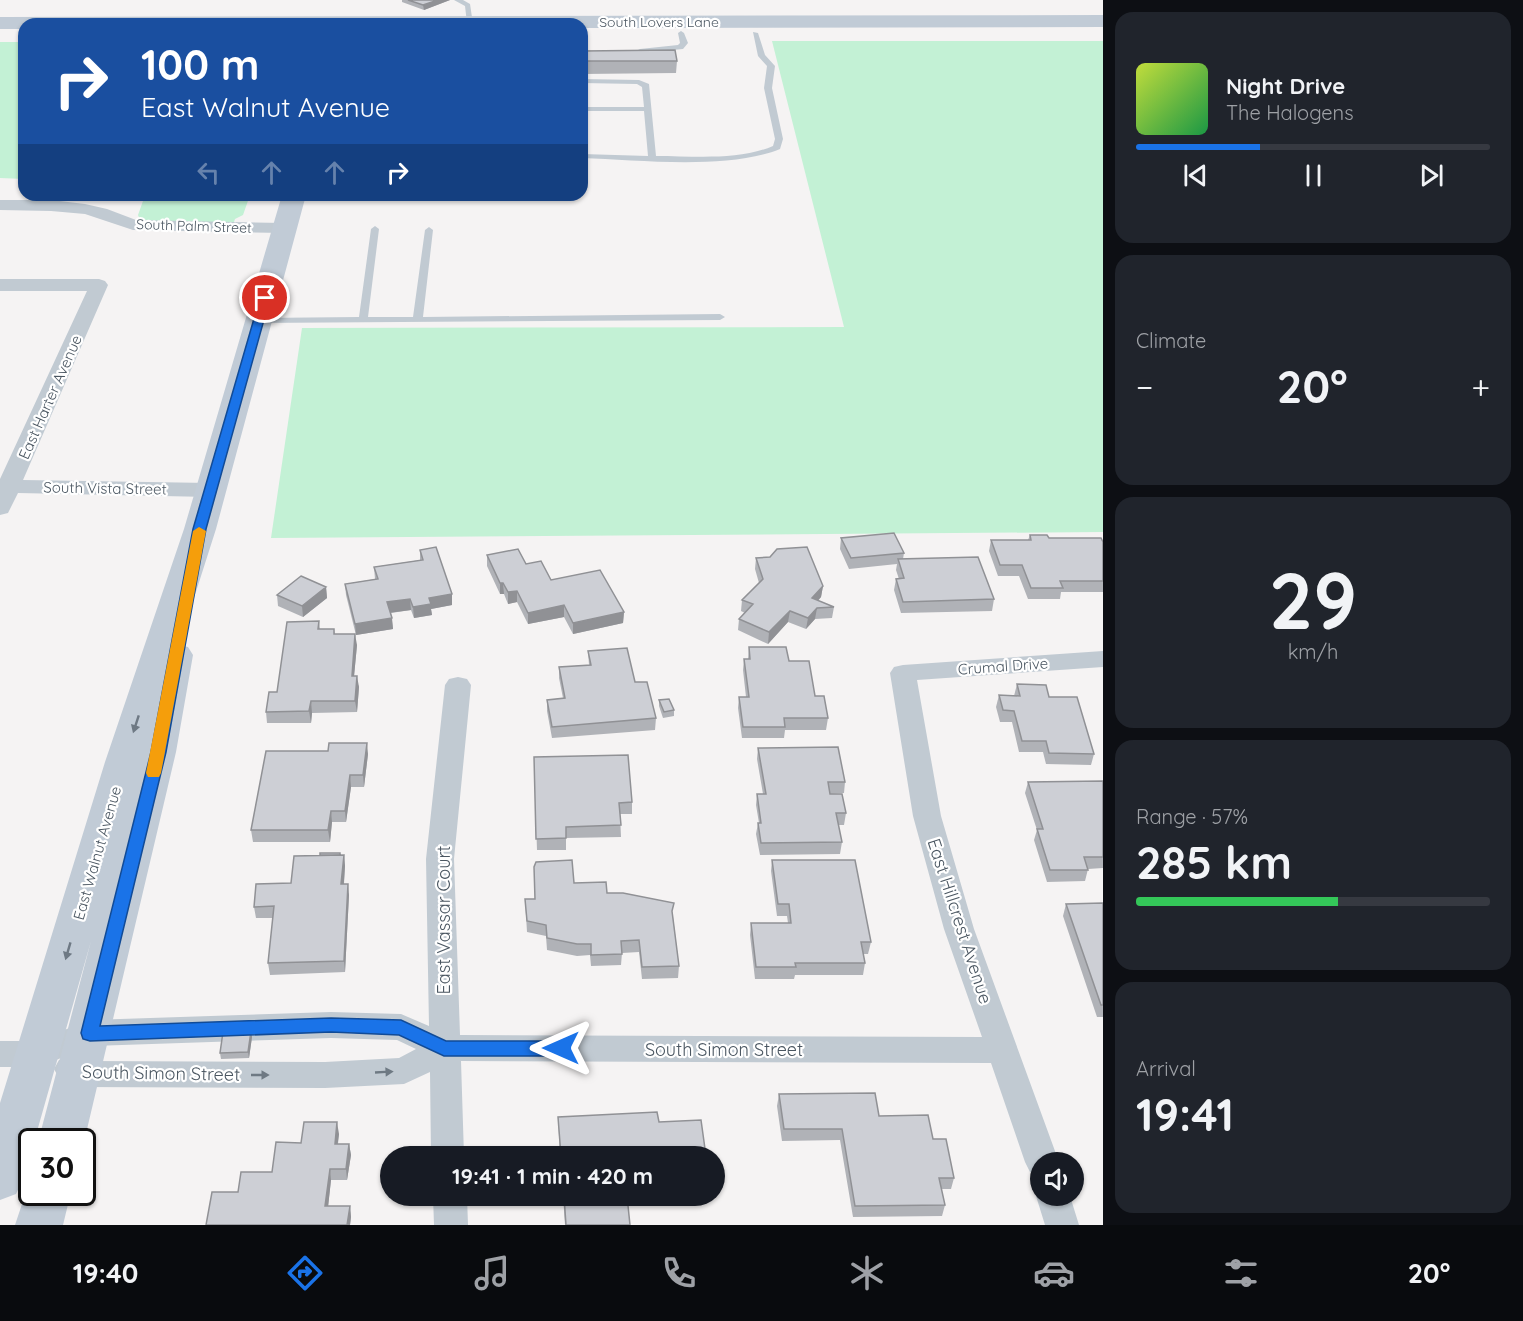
<!DOCTYPE html>
<html lang="en">
<head>
<meta charset="utf-8">
<style>
	body { margin:0; font-family:Quicksand,sans-serif; background:#20242c; color:#f1f3f6; height:100vh; display:flex; flex-direction:column; font-size:22px; white-space:nowrap }
	* { box-sizing:border-box; margin:0 }
	p { font-size:20px; color:#9ea1a6 }
	.icon { flex:none; width:33px; height:33px; fill:none; stroke:currentColor; stroke-width:2; stroke-linecap:round; stroke-linejoin:round }
	.map { position:relative; flex:1; overflow:hidden }
	.details { display:flex; flex-direction:column; gap:12px; padding:12px; background:#0d0f14; width:420px }
	.details>* { flex:none }
	.banner { position:absolute; left:18px; top:18px; width:570px; height:183px; border-radius:18px; box-shadow:0 2px 4px #0004; background:#1a4fa0; color:#fff; overflow:hidden }
	.controls { position:absolute; left:1030px; top:1152px; display:grid; gap:12px }
	.controls a { display:grid; place-items:center; width:54px; height:54px; border-radius:50%; background:#171b24; box-shadow:0 2px 4px #0004; font-size:30px }
	.speed { position:absolute; left:18px; top:1128px; display:flex; gap:12px; font-size:30px; font-weight:700; text-align:center }
	.speed>* { display:grid; place-content:center; width:78px; height:78px; border-radius:50%; background:#171b24; box-shadow:0 2px 4px #0004; line-height:1 }
	.speed .limit { border:3px solid #111; border-radius:9px; background:#fff; color:#111 }
	.pin { position:absolute; display:grid; place-items:center; width:51px; height:51px; color:#fff; margin:-26px; border:3px solid #fff; border-radius:50%; box-shadow:0 2px 6px #0007 }
	.me { position:absolute; width:66px; margin:-33px; rotate:270deg; stroke-linejoin:round; filter:drop-shadow(0 0 4px #0008) }
	.turn { display:flex; align-items:center; gap:21px; height:126px; padding:0 24px; font-size:27px }
	.turn .icon { width:78px; height:78px; stroke-width:2.5 }
	.turn b { display:block; font-size:42px; line-height:51px }
	.lanes { display:flex; align-items:center; height:57px; padding:0 24px; background:#0003; justify-content:center; gap:30px; direction:ltr }
	.lanes .off { opacity:.35 }
	.big { font-size:45px; font-weight:700; line-height:1.1 }
	.details .card { flex:1; display:flex; flex-direction:column; justify-content:center; gap:9px; min-width:0; padding:0 21px; border-radius:18px; background:#20242c }
	.details .dial { align-items:center; gap:0 }
	.dial b { font-size:78px; line-height:1 }
	.song { display:flex; align-items:center; gap:18px }
	.cover { width:72px; height:72px; border-radius:9px; background:linear-gradient(135deg,hsl(70 70% 55%),hsl(140 70% 35%)) }
	.played { height:6px; border-radius:3px; background:linear-gradient(90deg,#1a73e8 35%,#363941 35%) }
	.keys { display:flex; justify-content:space-around; direction:ltr }
	.heat { display:flex; justify-content:space-between; align-items:center; font-size:33px; direction:ltr }
	.charge { height:9px; border-radius:4px; background:linear-gradient(90deg,#34c759 57%,#363941 0) }
	.trip { position:absolute; left:380px; top:1146px; width:345px; height:60px; border-radius:30px; background:#171b24; box-shadow:0 2px 4px #0004; font-weight:700; line-height:60px; text-align:center }
	.tabs { display:flex; height:96px; justify-content:space-around; align-items:center; background:#090b0e; color:#9ea1a6 }
	.tabs .icon { width:42px; height:42px }
	.tabs .current { color:#1a73e8 }
	.tabs b { font-size:27px; color:#f1f3f6 }
	main { display:flex; flex:1; min-height:0 }
	.map>svg:first-child { display:block }
</style>
</head>
<body>
<main>
<div class="map">
<svg width="1103" height="1225" viewBox="0 0 1103 1225">
	<rect width="100%" height="100%" fill="#f5f3f3"/>
	<path fill="#c3f1d5" d="M772,41H1103V532L271,538L302,328L844,327Z
		M0,42H24V179L0,178Z
		M77,195H250L243,215L235,219L234,222H148L140,220L138,215L143,201L75,199Z"/>
	<g fill="none" stroke-linecap="round" stroke-linejoin="round">
		<path fill="#c1cad2" fill-rule="evenodd" d="M454,0H463L470,4L473,24L467,23L465,6Z
			M681,31L684,33L688,43L683,49L640,53L636,51L640,49L678,45L680,43L678,33Z
			M753,32L758,33L765,55L775,66L772,88L783,139L780,149C728,170 639,160 582,158V154L648,156L644,111H582V107H644L642,87L637,84L582,83V79L639,80L649,84L656,156C694,156 738,161 773,146L775,139L764,88L767,66L758,56Z
			M375,226L379,229L368,317H413L425,230L429,227L433,230L423,317L720,314L725,317L720,320L256,323V319L259,318L359,317L371,229Z"/>
		<path fill="#c1cad2" fill-rule="evenodd" d="M0,200H51L85,204L107,209L136,220L284,223L290,224L293,228L290,232L284,233L133,230L85,214L51,211L0,210Z
			M0,279H99L105,281L108,285L23,480L210,483L218,485L221,490L218,495L210,497L18,493L8,513L0,515V479L87,291H0Z
			M1103,651V667L917,680L941,816L974,929L1059,1162H1041V1176L1030,1172L1025,1162L991,1063L461,1061L464,1156H431L430,1072L404,1084L325,1088L79,1087L59,1078L54,1069L59,1060L70,1056L83,1061L325,1062L399,1058L416,1049L397,1040L331,1038L92,1046L38,1067H0V1041H36L90,1020L331,1012L401,1014L429,1026L426,859L445,685L449,679L458,677L467,679L471,685L454,859L460,1035L982,1037L944,929L913,816L890,673L894,667L903,665Z
			M1041,1185V1196H1070L1079,1225H1045L1036,1196Z
			M433,1196H467L468,1225H434Z"/>
		<path fill="#c1cbd6" fill-rule="evenodd" d="M1103,15V27L582,28V24H24V29H0V17Z
			M282,195H306L216,529L179,645L188,647L193,655L176,752L84,1142L82,1145V1142H38L91,941L34,1142H32L23,1179L16,1194L0,1200V1103L105,762L184,529Z
			M31,1177L32,1192H71L63,1225H15Z"/>
	</g>
	<path fill="#b0b2b7" d="M402,0H450L424,10L402,2Z
		M582,51L677,61L676,73L582,74Z
		M1030,535L1049,538L1103,542V592H1061L1060,599H1028L1019,576H998L989,551L991,540H1028Z
		M841,538L904,553L903,559L994,599L992,611L901,613L894,590L896,579H899L896,570L897,564L849,569L840,549Z
		M420,550L452,594V605L431,609L432,615L414,618L411,610L391,613L393,629L356,635L346,595L345,584L375,579L374,567L420,560Z
		M487,555L526,564L551,580L624,612L623,623L573,634L564,617L528,624L517,602L508,604L504,594H500L487,566Z
		M756,558L823,586L821,597L818,601L834,607L832,618L815,619L806,629L788,622L768,644L738,630L739,619L745,613L741,611L742,600L759,583L755,569Z
		M326,587L327,598L303,617L278,606L277,595Z
		M319,621L320,629H334L335,634L357,645L354,676L359,687L357,712L312,713L311,723H267L266,712Z
		M749,647L789,661L815,696L828,718L826,730H785L784,738H742L738,708L739,697H746L743,670L744,659H748Z
		M588,651L635,682L656,718L655,730L552,738L547,711V700L563,698L559,678V667L589,665Z
		M1017,684L1049,697L1094,754L1091,765L1046,764L1043,752H1019L1012,722H1000L996,707L999,695L1014,696Z
		M659,700L674,710V716L663,718L659,706Z
		M758,748L845,782L844,793L830,794L846,813L844,825H838L842,842L840,854L760,855L756,834L758,823H759L756,805L757,794H763L757,759Z
		M368,754L364,787H351L346,822H332L330,842H253L251,830Z
		M534,757L632,802V814H620L621,837L566,838V850H537Z
		M1103,781V868L1088,869L1085,881L1047,882L1034,840L1037,830L1025,793L1028,782Z
		M340,855H344L345,866L344,884L349,895L345,972L270,975L268,963L273,918H256L254,907L291,883Z
		M772,860L871,942L868,954H863L865,963L863,975H795L794,979H755L750,935L751,923H788L787,916H777L771,871Z
		M534,867L574,883L607,893L673,917L679,966L678,978L642,979L639,952L622,953L621,965L591,966L590,955L577,956L547,950L546,936L527,932L525,899H535Z
		M1103,903V1017H1097L1063,916L1066,904Z
		M251,1031L252,1037L249,1058L221,1059L220,1053Z
		M779,1094L879,1116L933,1139L954,1178L951,1189H941L945,1205L942,1216L853,1217L840,1140L782,1141L777,1106Z
		M558,1117L659,1122L706,1156H560Z
		M339,1134L338,1144H349L351,1155L347,1180H331L328,1206H350L351,1217L350,1225H206L238,1192L272,1172L301,1143Z
		M563,1196H627L630,1225H565Z"/>
	<path fill="#909195" d="M438,0H450L424,10L423,5Z
		M500,583H503L504,594H500Z
		M823,586L821,597L810,609L812,598Z
		M326,587L327,598L303,617L302,606Z
		M517,591V602L508,604V592Z
		M452,594V605L431,609L432,615L414,618L413,607L429,598Z
		M410,599L411,610L388,613L387,602Z
		M564,605V617L528,624V613Z
		M817,608L815,619L806,629L808,618Z
		M790,611L788,622L768,644L769,632Z
		M624,612L623,623L573,634V623Z
		M392,618L393,629L356,635L355,624Z
		M355,634L357,645L353,687L352,676Z
		M357,676L359,687L357,712L355,701Z
		M311,701L312,713L311,723L309,711Z
		M367,743L368,754L364,787L363,775Z
		M350,775L351,787L346,822L345,811Z
		M331,811L332,822L330,842L328,830Z
		M344,855L345,866L343,895L341,884Z
		M348,884L349,895L345,972L344,961Z
		M251,1031L252,1037L249,1058L248,1052Z
		M337,1122L339,1134L336,1155L335,1144Z
		M349,1144L351,1155L347,1180L346,1169Z
		M330,1169L331,1180L327,1217L325,1206Z
		M350,1206L351,1217L350,1225H347Z"/>
	<path fill="#cdcfd5" stroke="#909195" stroke-width="1.5" d="M408,0H438L423,5Z
		M675,50L677,61H582V51Z
		M894,533L904,553L851,558L841,538Z
		M1030,535H1047L1049,538H1101L1103,542V581H1060L1063,588H1031L1022,565H1000L991,540H1031Z
		M436,547L452,594L429,598L431,604L413,607L410,599L387,602L392,618L355,624L345,584L378,579L374,567L423,560L420,550Z
		M807,547L823,586L812,598L834,607L817,608L808,618L790,611L769,632L739,619L753,604L742,600L763,579L756,558L770,557L777,549Z
		M518,549L526,564L541,561L551,580L600,570L624,612L573,623L564,605L528,613L517,591L508,592L503,583H500L487,555Z
		M978,557L994,599L903,602L896,579L904,578L898,559Z
		M301,576L326,587L302,606L277,595Z
		M319,621L318,629H334V634H355L352,676H357L355,701H311L309,711L266,712L269,692H277L287,622Z
		M749,647H786L789,661H809L815,696H824L828,718H784L785,727H743L739,697H749L744,659H750Z
		M627,648L635,682H647L656,718L552,727L547,700L565,698L559,667L591,665L588,651Z
		M1017,684L1046,685L1049,697H1077L1094,754L1049,753L1046,741H1022L1014,711L1003,710L999,695L1020,696Z
		M669,699L674,710L664,712L659,700Z
		M329,743H367L363,775H350L345,811H331L328,830H251L266,751H328Z
		M838,747L845,782H828L830,794H842L846,813H836L842,842L761,843L758,823H761L757,794H766L758,748Z
		M628,755L632,802L619,803L621,825L566,827V838L536,839L534,757Z
		M1103,781V857H1084L1088,870H1050L1037,829H1043L1028,782Z
		M320,853H340V855H320Z
		M344,855L341,884H348L344,961L268,963L274,906L254,907L256,884L291,883L294,856Z
		M572,860L574,883L606,882L607,893H623L674,903L672,911L679,966L642,967L639,940L621,941L622,954L591,955V944H577L547,938L546,925L527,921L525,899H535L534,867L536,862Z
		M772,860H855L871,942H861L865,963H795L796,967H756L751,923H791L789,904H778Z
		M1103,903V1005H1101L1066,904Z
		M251,1031L248,1052L220,1053L223,1032Z
		M875,1093L879,1116L928,1115L933,1139H946L954,1178H939L945,1205L855,1206L842,1129H784L779,1094Z
		M657,1112L659,1122L701,1120L706,1156H561L558,1117Z
		M304,1122H337L335,1144H349L346,1169H330L325,1206H350L347,1225H206L212,1192H238L241,1172H272L276,1142L301,1143Z
		M564,1196H627L630,1225H566Z"/>
	<defs><path id="oneway-solid" d="M-6-.8H1V-3.2L6.5 0L1 3.2V.8H-6Z" transform="scale(1.5)"/></defs>
	<g fill="#6e7984">
		<use href="#oneway-solid" transform="translate(136 724) rotate(108)"/>
		<use href="#oneway-solid" transform="translate(68 951) rotate(106)"/>
	</g>
	<g fill="#6e7983">
		<use href="#oneway-solid" transform="translate(384 1072) rotate(-3)"/>
		<use href="#oneway-solid" transform="translate(260 1075)"/>
	</g>
	<path fill="#1a73e8" stroke="#114b97" stroke-width="1.5" d="M265,295L270,298L206,529L166,752L100,1026L331,1018L401,1020L446,1041H561L567,1043L570,1048L567,1054L561,1056H444L399,1035L331,1032L90,1041L83,1039L81,1033L151,752L193,529L260,298Z"/>
	<path fill="#f59e0b" d="M199,527L206,531L161,773L159,777H148L146,773L193,531Z"/>
	<g text-anchor="middle" dominant-baseline="central" stroke-width="4.5" stroke-linejoin="round" paint-order="stroke">
		<g font-size="14" fill="#4a5661" stroke="#fff">
			<text x="659" y="22">South Lovers Lane</text>
			<text transform="translate(194 226) rotate(2)">South Palm Street</text>
		</g>
		<g font-size="15" fill="#4a5661" stroke="#fff">
			<text transform="translate(50 397) rotate(-66)">East Harter Avenue</text>
			<text transform="translate(105 488) rotate(1)">South Vista Street</text>
			<text transform="translate(1003 666) rotate(-4)">Crumal Drive</text>
			<text transform="translate(97 853) rotate(-74)">East Walnut Avenue</text>
		</g>
		<g font-size="18" fill="#4a5661" stroke="#fff">
			<text transform="translate(443 920) rotate(-90)">East Vassar Court</text>
			<text transform="translate(960 921) rotate(72)">East Hillcrest Avenue</text>
			<text x="724" y="1049">South Simon Street</text>
			<text transform="translate(161 1073) rotate(1)">South Simon Street</text>
		</g>
	</g>
</svg>
<div class="controls">
<a><svg class="icon" aria-label="sound" viewBox="0 0 24 24"><path d="M4 9h4l5-4v14l-5-4H4zM17 9q2 3 0 6"/></svg></a>
</div>
<div class="speed"><div class="limit">30</div></div>
<div class="pin" style="left:265px;top:298px;background:#d93025"><svg class="icon" aria-label="arrive" viewBox="0 0 24 24"><path d="M6 21V4h12l-3 4 3 4H6"/></svg></div>
<svg class="me" style="left:561px;top:1048px" viewBox="-20 -20 40 40"><path d="M0-17L14 15 0 8-14 15z" fill="#1a73e8" stroke="#fff" stroke-width="4"/></svg>
<div class="trip">19:41 · 1 min · 420 m</div>
<div class="banner">
<div class="turn"><svg class="icon" aria-label="right" viewBox="0 0 24 24"><path d="M7 20v-9h11M14 6l5 5-5 5"/></svg><div><b>100 m</b>East Walnut Avenue</div></div>
<div class="lanes"><svg class="icon off" aria-label="left" viewBox="0 0 24 24"><path d="M17 20v-9H6M10 6l-5 5 5 5"/></svg><svg class="icon off" aria-label="ahead" viewBox="0 0 24 24"><path d="M12 20V5M6 11l6-6 6 6"/></svg><svg class="icon off" aria-label="ahead" viewBox="0 0 24 24"><path d="M12 20V5M6 11l6-6 6 6"/></svg><svg class="icon" aria-label="right" viewBox="0 0 24 24"><path d="M7 20v-9h11M14 6l5 5-5 5"/></svg></div>
</div>
</div>
<section class="details">
<div class="card">
<div class="song"><i class="cover"></i><div><b>Night Drive</b><p>The Halogens</p></div></div>
<div class="played"></div>
<div class="keys"><svg class="icon" aria-label="previous" viewBox="0 0 24 24"><path d="M18 5L8 12l10 7zM5 5v14"/></svg><svg class="icon" aria-label="pause" viewBox="0 0 24 24"><path d="M8 5v14M16 5v14"/></svg><svg class="icon" aria-label="next" viewBox="0 0 24 24"><path d="M6 5l10 7-10 7zM19 5v14"/></svg></div>
</div>
<div class="card"><p>Climate</p>
<div class="heat"><a>−</a><b class="big">20°</b><a>+</a></div>
</div>
<div class="card dial"><b>29</b><p>km/h</p></div>
<div class="card"><p>Range · 57%</p><b class="big">285 km</b><div class="charge"></div></div>
<div class="card"><p>Arrival</p><b class="big">19:41</b></div>
</section>
</main>
<nav class="tabs">
<b>19:40</b>
<svg class="icon current" aria-label="directions" viewBox="0 0 24 24"><path d="M12 3l9 9-9 9-9-9zM9 14v-3h6M13 9l2 2-2 2"/></svg>
<svg class="icon" aria-label="music" viewBox="0 0 24 24"><path d="M9 18V5l10-2v13"/><circle cx="6" cy="18" r="3"/><circle cx="16" cy="16" r="3"/></svg>
<svg class="icon" aria-label="phone" viewBox="0 0 24 24"><path d="M5 4h4l2 5-3 2q2 4 5 5l2-3 5 2v4C11 20 4 13 5 4z"/></svg>
<svg class="icon" aria-label="climate" viewBox="0 0 24 24"><path d="M12 3v18M4 7l16 10M4 17L20 7"/></svg>
<svg class="icon" aria-label="car" viewBox="0 0 24 24"><path d="M5 17H2v-5l4-1 3-4h7l3 4 3 1v5h-3M9 17h6M6 11h13"/><circle cx="7" cy="17" r="2"/><circle cx="17" cy="17" r="2"/></svg>
<svg class="icon" aria-label="filters" viewBox="0 0 24 24"><path d="M4 7h16M4 17h16"/><circle cx="9" cy="7" r="2"/><circle cx="15" cy="17" r="2"/></svg>
<b>20°</b>
</nav>
</body>
</html>
